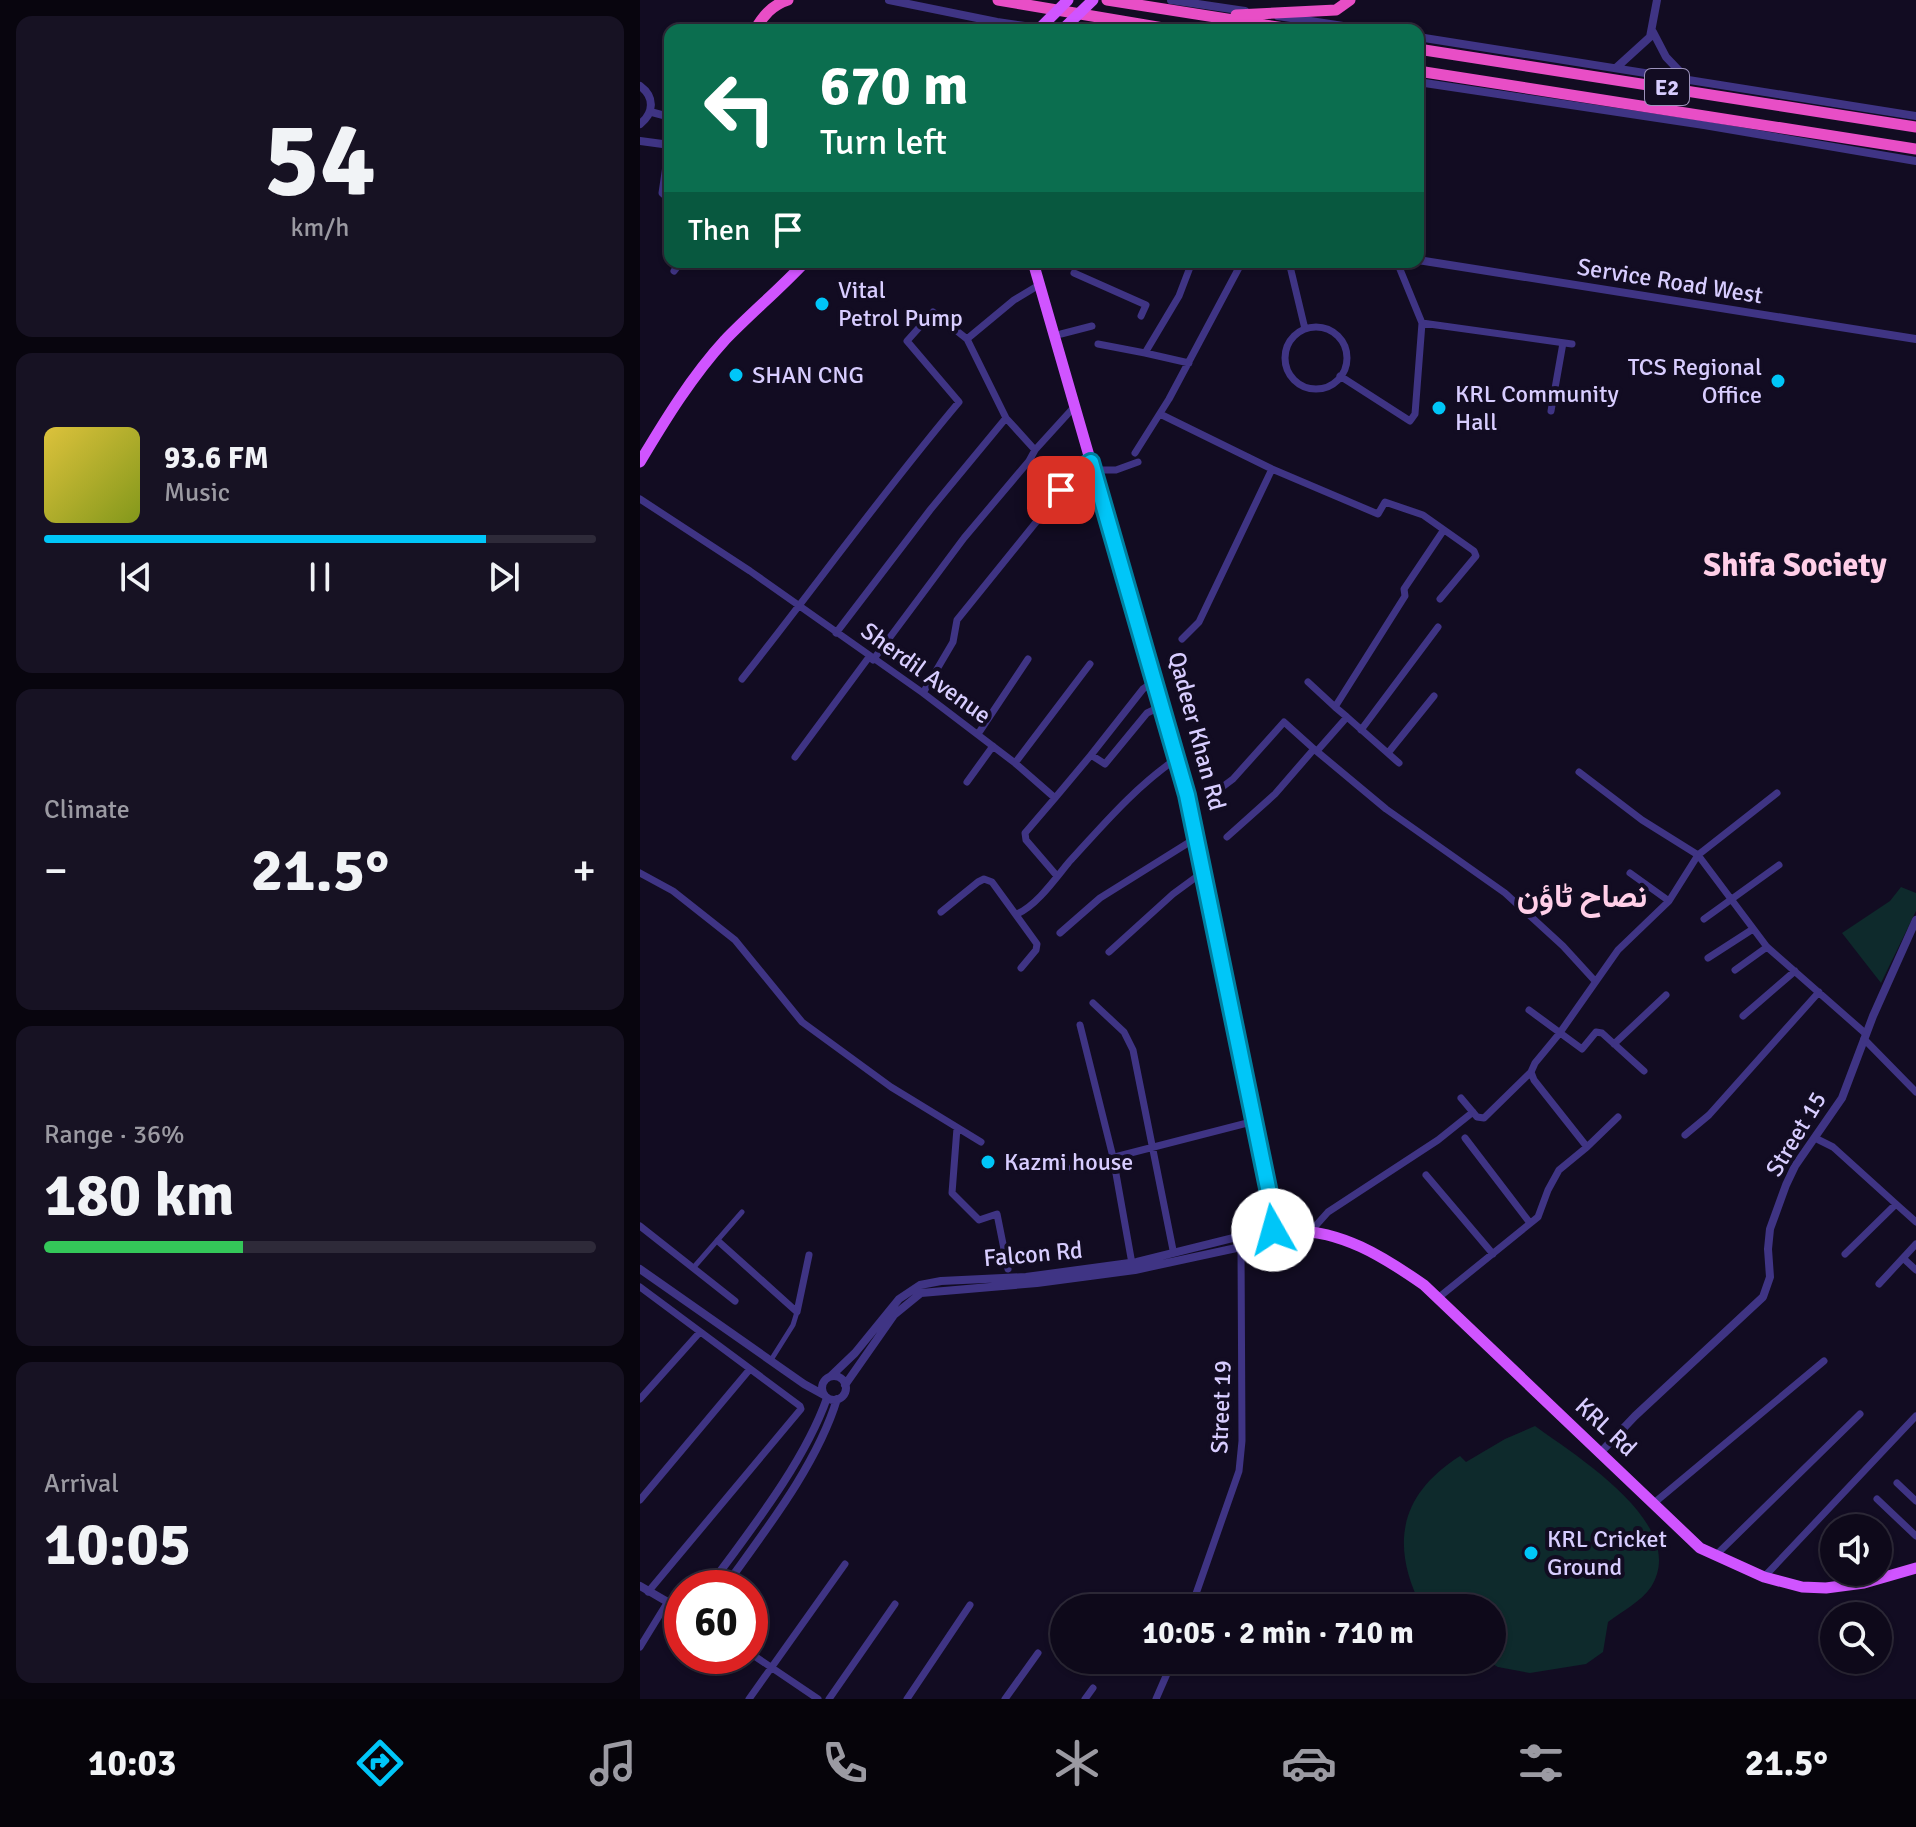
<!DOCTYPE html>
<html lang="en">
<head>
<meta charset="utf-8">
<style>
	body { margin:0; font-family:Signika,Vazirmatn,sans-serif; background:#171223; color:#f1f3f6; height:100vh; display:flex; flex-direction:column; font-size:30px; white-space:nowrap }
	* { box-sizing:border-box; margin:0 }
	p { font-size:26px; color:#9b9aa2 }
	.icon { flex:none; width:44px; height:44px; fill:none; stroke:currentColor; stroke-width:2; stroke-linecap:round; stroke-linejoin:round }
	.map { position:relative; flex:1; overflow:hidden }
	.panel { display:flex; flex-direction:column; gap:16px; padding:16px; background:#08050e; width:640px }
	.panel>* { flex:none }
	.hud { position:absolute; left:24px; top:24px; width:760px; height:244px; border-radius:16px; box-shadow:0 2px 6px #0004,0 0 0 2px #2e2a39; background:#0b6e4f; color:#fff; overflow:hidden }
	.tools { position:absolute; left:1180px; top:1514px; display:grid; gap:16px }
	.tools a { display:grid; place-items:center; width:72px; height:72px; border-radius:50%; background:#0e091a; box-shadow:0 2px 6px #0004,0 0 0 2px #2e2a39; font-size:40px }
	.speed { position:absolute; left:24px; top:1570px; display:flex; gap:16px; font-size:40px; font-weight:700; text-align:center }
	.speed>* { display:grid; place-content:center; width:104px; height:104px; border-radius:50%; background:#0e091a; box-shadow:0 2px 6px #0004,0 0 0 2px #2e2a39; line-height:1 }
	.speed .limit { border:12px solid #d22; background:#fff; color:#111 }
	.pin { position:absolute; display:grid; place-items:center; width:68px; height:68px; color:#fff; margin:-34px; border-radius:16px; box-shadow:0 4px 12px #0006 }
	.me { position:absolute; width:88px; margin:-44px; rotate:353deg; stroke-linejoin:round; filter:drop-shadow(0 0 6px #0008) }
	.turn { display:flex; align-items:center; gap:28px; height:168px; padding:0 24px; font-size:36px }
	.turn .icon { width:104px; height:104px; stroke-width:2.5 }
	.turn b { display:block; font-size:56px; line-height:68px }
	.then { display:flex; align-items:center; height:76px; padding:0 24px; background:#0003; gap:16px; font-size:30px }
	.big { font-size:60px; font-weight:800; line-height:1.1 }
	.panel .card { flex:1; display:flex; flex-direction:column; justify-content:center; gap:12px; min-width:0; padding:0 28px; border-radius:16px; background:#171223 }
	.panel .dial { align-items:center; gap:0 }
	.dial b { font-size:104px; line-height:1 }
	.song { display:flex; align-items:center; gap:24px }
	.cover { width:96px; height:96px; border-radius:12px; background:linear-gradient(135deg,hsl(50 70% 55%),hsl(70 70% 35%)) }
	.played { height:8px; border-radius:4px; background:linear-gradient(90deg,#00c6f8 80%,#2e2a39 80%) }
	.keys { display:flex; justify-content:space-around; direction:ltr }
	.heat { display:flex; justify-content:space-between; align-items:center; font-size:44px; direction:ltr }
	.charge { height:12px; border-radius:6px; background:linear-gradient(90deg,#34c759 36%,#2e2a39 0) }
	.trip { position:absolute; left:410px; top:1594px; width:456px; height:80px; border-radius:40px; background:#0e091a; box-shadow:0 2px 6px #0004,0 0 0 2px #2e2a39; font-weight:800; line-height:80px; text-align:center }
	.tab-bar { display:flex; height:128px; justify-content:space-around; align-items:center; background:#06040a; color:#9b9aa2 }
	.tab-bar .icon { width:56px; height:56px }
	.tab-bar .active { color:#00c6f8 }
	.tab-bar b { font-size:36px; color:#f1f3f6 }
	main { display:flex; flex:1; min-height:0 }
	.map>svg:first-child { display:block }
</style>
</head>
<body>
<main>
<section class="panel">
<div class="card dial"><b>54</b><p>km/h</p></div>
<div class="card">
<div class="song"><i class="cover"></i><div><b>93.6 FM</b><p>Music</p></div></div>
<div class="played"></div>
<div class="keys"><svg class="icon" aria-label="previous" viewBox="0 0 24 24"><path d="M18 5L8 12l10 7zM5 5v14"/></svg><svg class="icon" aria-label="pause" viewBox="0 0 24 24"><path d="M8 5v14M16 5v14"/></svg><svg class="icon" aria-label="next" viewBox="0 0 24 24"><path d="M6 5l10 7-10 7zM19 5v14"/></svg></div>
</div>
<div class="card"><p>Climate</p>
<div class="heat"><a>−</a><b class="big">21.5°</b><a>+</a></div>
</div>
<div class="card"><p>Range · 36%</p><b class="big">180 km</b><div class="charge"></div></div>
<div class="card"><p>Arrival</p><b class="big">10:05</b></div>
</section>
<div class="map">
<svg width="1276" height="1699" viewBox="0 0 1276 1699">
	<rect width="100%" height="100%" fill="#120c22"/>
	<path fill="#0e2a2c" d="M1261,887L1276,893V911L1241,983L1202,933L1250,901Z
		M895,1426C936,1456 1050,1525 1011,1587C1002,1601 981,1612 968,1622L963,1652L946,1664L890,1673L858,1667L845,1660H852V1608H782C750,1545 759,1495 820,1456L826,1462L865,1439Z"/>
	<g fill="none" stroke-linecap="round" stroke-linejoin="round">
		<path stroke="#3f3484" stroke-width="5" d="M54,1267L102,1212
			M131,1360L153,1325L157,1312"/>
		<path stroke="#3f3484" stroke-width="7" d="M29,145L22,193L30,200
			M649,262L665,329
			M757,262L782,323L932,344
			M34,271L41,262
			M434,273L506,305L501,316
			M645 358a31 31 0 1 1 62 0a31 31 0 1 1-62 0Z
			M421,334L452,326
			M327,339L374,300L399,285
			M458,344L505,353L539,296L552,262
			M505,353L549,363
			M700,376L770,421L775,414L782,323
			M911,411L923,343
			M520,414L632,469L738,514L745,502L783,515L834,551L836,556L800,599
			M495,453L529,399L602,262
			M460,470H476L498,462
			M0,499L110,571L283,693L375,763L415,798L451,755L465,764L507,713L522,706
			M196,633L290,510L366,418
			M542,639L559,622L632,469
			M233,660L324,538L389,461L395,450L435,406
			M102,679C175,587 243,492 319,402L267,341L293,312L327,339L366,418L395,450
			M668,682L695,707
			M283,693L313,642L317,620L439,469L451,462
			M707,717L759,763
			M721,730L798,627
			M338,734L388,659
			M677,751L707,717L695,707L765,596L764,589L803,531
			M748,753L794,696
			M451,755L503,689L515,681
			M155,757L229,657
			M375,763L450,664
			M939,772L1002,820L1058,855L1137,793
			M327,782L353,746
			M577,791L593,779L644,722L674,749
			M415,798L385,833L386,840L417,876
			M587,837L635,794L674,749L746,809L865,893L923,946L955,981
			M0,873L33,891L95,940L162,1022L251,1087L341,1142
			M990,873L1029,901
			M301,912L338,882L344,879L352,882L397,944L396,950L381,968
			M377,914C397,905 415,879 429,862C463,825 494,788 536,759
			M1064,919L1139,865
			M420,933L460,898L556,838
			M469,952L533,894L563,872
			M1068,958L1113,929
			M1095,970L1127,947
			M453,1003L484,1032L493,1050L533,1250
			M889,1010L942,1049L956,1032L962,1033L1004,1071
			M1103,1016L1155,971
			M440,1025L473,1157L491,1258
			M1224,1039L1276,1092
			M974,1044L1026,995
			M821,1098L837,1117L844,1118L891,1072L895,1063L919,1034L978,950L1029,901L1058,855L1127,947L1226,1034
			M317,1128L312,1193L339,1220L357,1214L368,1269
			M1045,1135L1069,1115L1179,992
			M825,1138L890,1223
			M1175,1138L1193,1147L1256,1204L1205,1254
			M947,1147L978,1117
			M432,1168L615,1121
			M786,1175L853,1254
			M1256,1204L1276,1222
			M0,1226L95,1301
			M671,1231L688,1212L798,1140L833,1112
			M78,1241L157,1312L169,1255
			M1263,1258L1276,1270
			M1239,1284L1276,1244
			M0,1287L160,1406L161,1409L8,1592
			M798,1298L898,1217L908,1190L919,1170L947,1147L894,1080L891,1072
			M0,1399L60,1332
			M1257,1483L1276,1501
			M1237,1499L1276,1536
			M0,1500L110,1369
			M1014,1503L1184,1361
			M1075,1556L1220,1414
			M1124,1577L1276,1416
			M551,1608L599,1471L602,1441L601,1247
			M0,1647L27,1603
			M110,1653L178,1699
			M109,1699L205,1564
			M189,1699L255,1604
			M267,1699L330,1605
			M365,1699L398,1653
			M445,1699L453,1688
			M516,1699L533,1660"/>
		<path stroke="#3f3484" stroke-width="8" d="M249,0L357,22L414,30
			M531,0L605,11
			M638,16L729,30
			M1013,32L1026,57L1047,79
			M778,37L1276,116
			M977,67L1010,37L1017,0
			M778,82L1064,125L1276,161
			M0,86C15,97 14,113 0,124
			M11,112L30,117
			M0,141L30,145
			M778,260L1276,339
			M0,1269L164,1384L184,1395
			M191,1376L215,1353L259,1299L280,1285L301,1281L386,1277L497,1262L633,1228
			M182 1388a12 12 0 1 1 24 0a12 12 0 1 1-24 0Z
			M205,1385L254,1315L281,1293L397,1283L495,1270L601,1247L638,1236
			M960,1453L995,1416L1123,1297L1130,1277L1128,1249L1130,1229L1146,1185L1155,1166L1202,1098L1233,1016L1276,920
			M0,1586L38,1608
			M68,1588C109,1532 164,1463 187,1398
			M84,1588C124,1532 177,1465 197,1399
			M42,1603L37,1613L42,1624"/>
		<path stroke="#d054ff" stroke-width="11" d="M393,262L547,795L635,1222
			M0,462C25,420 52,376 85,340C111,313 140,289 165,262
			M633 1227a9 9 0 1 1 18 0a9 9 0 1 1-18 0Z
			M650,1231C700,1229 744,1257 784,1285L1060,1548L1124,1577L1162,1587L1186,1588L1224,1583L1276,1568"/>
		<path stroke="#e84ec6" stroke-width="11" d="M358,0L535,30
			M467,0L657,30
			M596,15L696,10L710,0
			M115,30C123,16 132,5 148,0
			M778,49L1276,127
			M778,71L1276,149"/>
		<path stroke="#d054ff" stroke-width="11" d="M398,30L428,0
			M422,30L453,0"/>
	</g>
	<g fill="none" stroke-linecap="round" stroke-linejoin="round">
		<defs>
			<path id="route" d="M421,490L439,469L451,462L547,795L635,1222L633,1230"/>
		</defs>
		<use href="#route" stroke="#0081a1" stroke-width="20"/>
		<use href="#route" stroke="#00c6f8" stroke-width="14"/>
	</g>
	<g fill="#00c6f8" stroke="#120c22" stroke-width="3">
		<circle cx="182" cy="304" r="8"/>
		<circle cx="96" cy="375" r="8"/>
		<circle cx="1138" cy="381" r="8"/>
		<circle cx="799" cy="408" r="8"/>
		<circle cx="348" cy="1162" r="8"/>
		<circle cx="891" cy="1553" r="8"/>
	</g>
	<g text-anchor="middle" dominant-baseline="central" stroke-width="8" stroke-linejoin="round" paint-order="stroke">
		<rect fill="#120c22" stroke="#9d93bd" stroke-width="2" x="1005" y="69" width="44" height="36" rx="6"/>
		<g font-size="22" font-weight="bold" fill="#d8cdff">
			<text x="1027" y="87">E2</text>
		</g>
		<g font-size="24" fill="#d8cdff" stroke="#120c22">
			<text transform="translate(1030 281) rotate(9)">Service Road West</text>
			<text transform="translate(286 673) rotate(36)">Sherdil Avenue</text>
			<text transform="translate(557 731) rotate(75)">Qadeer Khan Rd</text>
			<text transform="translate(1156 1134) rotate(-59)">Street 15</text>
			<text transform="translate(393 1254) rotate(-5)">Falcon Rd</text>
			<text transform="translate(581 1407) rotate(-88)">Street 19</text>
			<text transform="translate(966 1427) rotate(43)">KRL Rd</text>
		</g>
		<g font-size="24" fill="#d8cdff" stroke="#120c22" text-anchor="start">
			<text x="198" y="290">Vital<tspan x="198" dy="28">Petrol Pump</tspan></text>
			<text x="1122" y="367" text-anchor="end">TCS Regional<tspan x="1122" dy="28">Office</tspan></text>
			<text x="112" y="375">SHAN CNG</text>
			<text x="815" y="394">KRL Community<tspan x="815" dy="28">Hall</tspan></text>
			<text x="364" y="1162">Kazmi house</text>
			<text x="907" y="1539">KRL Cricket<tspan x="907" dy="28">Ground</tspan></text>
		</g>
		<g font-size="32" font-weight="bold" fill="#ffcfe8" stroke="#120c22">
			<text x="1155" y="565">Shifa Society</text>
			<text x="942" y="896">نصاح ٹاؤن</text>
		</g>
	</g>
</svg>
<div class="tools">
<a><svg class="icon" aria-label="sound" viewBox="0 0 24 24"><path d="M4 9h4l5-4v14l-5-4H4zM17 9q2 3 0 6"/></svg></a>
<a><svg class="icon" aria-label="search" viewBox="0 0 24 24"><circle cx="10" cy="10" r="6"/><path d="M15 15l6 6"/></svg></a>
</div>
<div class="speed"><div class="limit">60</div></div>
<div class="pin" style="left:421px;top:490px;background:#d93025"><svg class="icon" aria-label="arrive" viewBox="0 0 24 24"><path d="M6 21V4h12l-3 4 3 4H6"/></svg></div>
<svg class="me" style="left:633px;top:1230px" viewBox="-20 -20 40 40"><circle r="19" fill="#fff"/><path d="M0-13L10 11 0 6-10 11z" fill="#00c6f8"/></svg>
<div class="trip">10:05 · 2 min · 710 m</div>
<div class="hud">
<div class="turn"><svg class="icon" aria-label="left" viewBox="0 0 24 24"><path d="M17 20v-9H6M10 6l-5 5 5 5"/></svg><div><b>670 m</b>Turn left</div></div>
<div class="then">Then<svg class="icon" aria-label="arrive" viewBox="0 0 24 24"><path d="M6 21V4h12l-3 4 3 4H6"/></svg></div>
</div>
</div>
</main>
<nav class="tab-bar">
<b>10:03</b>
<svg class="icon active" aria-label="directions" viewBox="0 0 24 24"><path d="M12 3l9 9-9 9-9-9zM9 14v-3h6M13 9l2 2-2 2"/></svg>
<svg class="icon" aria-label="music" viewBox="0 0 24 24"><path d="M9 18V5l10-2v13"/><circle cx="6" cy="18" r="3"/><circle cx="16" cy="16" r="3"/></svg>
<svg class="icon" aria-label="phone" viewBox="0 0 24 24"><path d="M5 4h4l2 5-3 2q2 4 5 5l2-3 5 2v4C11 20 4 13 5 4z"/></svg>
<svg class="icon" aria-label="climate" viewBox="0 0 24 24"><path d="M12 3v18M4 7l16 10M4 17L20 7"/></svg>
<svg class="icon" aria-label="car" viewBox="0 0 24 24"><path d="M5 17H2v-5l4-1 3-4h7l3 4 3 1v5h-3M9 17h6M6 11h13"/><circle cx="7" cy="17" r="2"/><circle cx="17" cy="17" r="2"/></svg>
<svg class="icon" aria-label="filters" viewBox="0 0 24 24"><path d="M4 7h16M4 17h16"/><circle cx="9" cy="7" r="2"/><circle cx="15" cy="17" r="2"/></svg>
<b>21.5°</b>
</nav>
</body>
</html>
